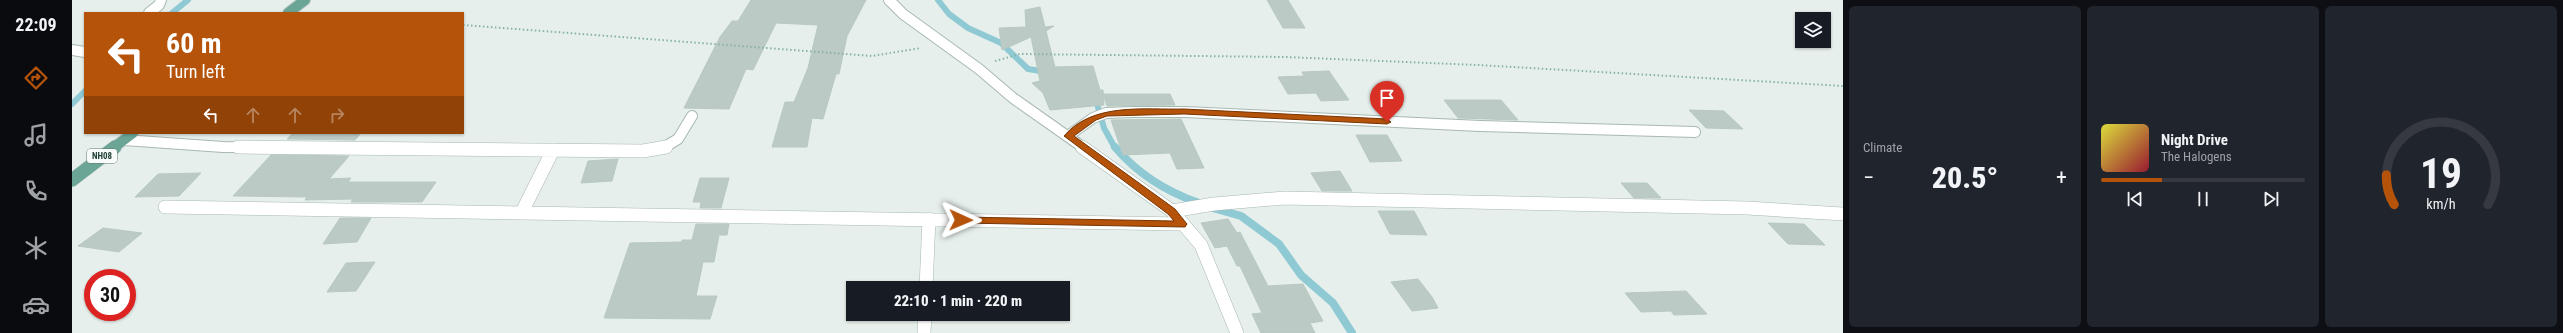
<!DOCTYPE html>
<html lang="en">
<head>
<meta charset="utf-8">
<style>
	body { margin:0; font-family:"Roboto Condensed",sans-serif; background:#20242c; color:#f1f3f6; height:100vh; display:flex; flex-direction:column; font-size:15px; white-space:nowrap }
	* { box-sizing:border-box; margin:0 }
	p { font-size:13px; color:#9ea1a6 }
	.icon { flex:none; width:22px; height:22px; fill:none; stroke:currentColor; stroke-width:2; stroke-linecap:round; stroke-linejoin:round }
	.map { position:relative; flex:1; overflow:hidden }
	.side { display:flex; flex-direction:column; gap:6px; padding:6px; background:#0d0f14; width:720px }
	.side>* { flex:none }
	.guide { position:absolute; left:12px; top:12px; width:380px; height:122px; border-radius:0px; box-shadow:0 1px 3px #0004; background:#b45309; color:#fff; overflow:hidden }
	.controls { position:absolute; left:1723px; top:12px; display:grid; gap:8px }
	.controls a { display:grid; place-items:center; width:36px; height:36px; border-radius:0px; background:#171b24; box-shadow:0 1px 3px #0004; font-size:20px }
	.speed { position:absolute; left:12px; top:269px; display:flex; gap:8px; font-size:20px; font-weight:700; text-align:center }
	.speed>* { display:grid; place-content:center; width:52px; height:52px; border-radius:50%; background:#171b24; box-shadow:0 1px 3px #0004; line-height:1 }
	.speed .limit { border:6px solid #d22; background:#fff; color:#111 }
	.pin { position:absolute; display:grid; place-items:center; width:34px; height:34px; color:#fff; margin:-41px -17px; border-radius:50% 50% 50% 0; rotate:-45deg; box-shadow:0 0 4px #0007 }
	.pin .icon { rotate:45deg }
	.me { position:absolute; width:44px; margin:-22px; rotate:91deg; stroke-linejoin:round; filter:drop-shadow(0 0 3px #0008) }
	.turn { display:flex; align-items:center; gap:14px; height:84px; padding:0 16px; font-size:18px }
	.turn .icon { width:52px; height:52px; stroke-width:2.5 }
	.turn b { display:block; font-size:28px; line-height:34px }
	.lanes { display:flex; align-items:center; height:38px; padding:0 16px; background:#0003; justify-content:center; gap:20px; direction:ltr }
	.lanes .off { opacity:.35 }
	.big { font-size:30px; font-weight:800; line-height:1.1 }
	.side .widget { flex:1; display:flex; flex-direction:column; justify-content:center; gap:6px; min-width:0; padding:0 14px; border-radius:6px; background:#20242c }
	.side .dial { align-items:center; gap:0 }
	.dial svg { height:104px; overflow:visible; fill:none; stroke:#363941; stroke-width:7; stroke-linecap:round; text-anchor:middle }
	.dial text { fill:#f1f3f6; stroke:none }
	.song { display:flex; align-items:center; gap:12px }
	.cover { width:48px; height:48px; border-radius:6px; background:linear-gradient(135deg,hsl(60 70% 55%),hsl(350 70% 35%)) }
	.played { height:4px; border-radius:2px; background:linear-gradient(90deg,#b45309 30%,#363941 30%) }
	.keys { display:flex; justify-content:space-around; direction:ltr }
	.heat { display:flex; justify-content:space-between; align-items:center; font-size:22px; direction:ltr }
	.side .tiles { flex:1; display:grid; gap:6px; grid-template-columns:repeat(3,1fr) }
	.trip { position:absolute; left:774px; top:281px; width:224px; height:40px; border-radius:0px; background:#171b24; box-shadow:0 1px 3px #0004; font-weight:800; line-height:40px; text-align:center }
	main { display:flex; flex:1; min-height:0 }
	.dock { display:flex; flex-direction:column; width:72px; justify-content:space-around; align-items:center; background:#090b0e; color:#9ea1a6 }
	.dock .icon { width:28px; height:28px }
	.dock .current { color:#b45309 }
	.dock b { font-size:18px; color:#f1f3f6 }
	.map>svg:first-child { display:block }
</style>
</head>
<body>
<main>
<nav class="dock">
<b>22:09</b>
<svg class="icon current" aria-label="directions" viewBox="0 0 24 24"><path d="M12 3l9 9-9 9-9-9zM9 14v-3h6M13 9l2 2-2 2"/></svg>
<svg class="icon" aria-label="music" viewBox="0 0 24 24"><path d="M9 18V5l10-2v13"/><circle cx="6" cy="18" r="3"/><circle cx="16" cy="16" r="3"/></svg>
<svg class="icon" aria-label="phone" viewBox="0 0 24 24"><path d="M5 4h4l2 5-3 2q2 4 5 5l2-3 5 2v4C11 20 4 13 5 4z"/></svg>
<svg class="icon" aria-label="climate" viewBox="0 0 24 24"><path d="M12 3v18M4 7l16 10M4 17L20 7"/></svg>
<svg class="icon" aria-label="car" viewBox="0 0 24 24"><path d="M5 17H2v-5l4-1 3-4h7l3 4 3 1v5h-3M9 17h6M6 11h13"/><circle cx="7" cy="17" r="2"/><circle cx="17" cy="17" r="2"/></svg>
</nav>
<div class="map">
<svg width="1771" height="333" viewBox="0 0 1771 333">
	<rect width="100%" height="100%" fill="#e6efeb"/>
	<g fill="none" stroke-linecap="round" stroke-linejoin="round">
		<path stroke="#8ec9d4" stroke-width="6" d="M866,0L877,14L896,28L929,43L956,69L975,72
			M100,13L116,0
			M1023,97L1032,128L1043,148
			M0,104L13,91"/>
		<path stroke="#8ec9d4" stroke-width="8" d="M1043,147C1065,173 1095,192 1127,203
			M1141,208L1169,216L1207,244L1229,275L1261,303L1280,333"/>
	</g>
	<path fill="#bbcac4" stroke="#b8c9c2" d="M679,0H794L775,36L767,74H764L751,119L740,118L735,147H700L713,102H722L736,68L746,25L704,23L681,70L674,69L657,109L612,108L648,37L660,21H666Z
		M1195,0H1216L1233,28H1211Z
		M968,7L973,27L982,26L974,31L983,67L1021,66L1028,90H1031L1032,105L978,110L971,93L960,83L968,81L959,37L930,50L927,28L954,27L953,10Z
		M1257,71L1277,100L1249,101L1244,93L1216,94L1206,77L1232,76L1230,72Z
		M1031,94H1098L1103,105L1035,106Z
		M1372,100H1429L1446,120L1386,118Z
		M1617,110L1652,111L1671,129L1634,128Z
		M1109,119L1132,168L1105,169L1098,153L1051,155L1039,120Z
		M221,133H289L283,140L215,139Z
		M1284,135H1315L1330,161L1298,162Z
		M199,155L277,156L257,179L279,178L276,182H364L350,202H279L281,199L233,200L235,197L161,196Z
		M546,159L540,181L509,183L516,161Z
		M1268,171L1280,191H1250L1239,173Z
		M129,173L107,196L63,197L86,174Z
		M628,178H657L649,208H628L629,202H621Z
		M1549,183H1575L1589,198H1562Z
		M1306,211H1342L1355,235L1318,234Z
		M268,218H299L285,242L251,244Z
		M1156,219L1165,233L1168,232L1196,286L1231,284L1251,321L1238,323L1243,333H1189L1180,314L1190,313L1168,266H1165L1155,246L1143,248L1129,223Z
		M1696,223L1732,224L1753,245L1716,244Z
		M624,224H657L655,235H647L642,262H631L624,296H645L638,319L532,318L558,243L610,242V240H620Z
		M31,228L70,233L47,252L6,246Z
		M303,262L284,291L255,292L274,263Z
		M1346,279L1360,297L1366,308L1340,311L1319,282Z
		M1614,291L1635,314L1602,315L1599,311L1569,312L1553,293Z"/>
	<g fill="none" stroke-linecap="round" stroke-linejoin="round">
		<defs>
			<path id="minor-far1" d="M817,0L831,14L907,69L941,98L1012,148
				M77,13L87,5L89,0
				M0,50L13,52
				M996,136L1021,118L1034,113L1060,112H1113L1408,126L1623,132
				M52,140L151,147L271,148
				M591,148L606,139L620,116"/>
			<path id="minor" d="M166,147L571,151L594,147
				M1010,147L1100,211L1129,245L1165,333
				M93,207L1110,224
				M1100,211L1142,204L1213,198L1675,208L1771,214
				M450,212L481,150
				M854,288L857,219
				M852,333L853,314"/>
			<path id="primary-far1" d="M216,13L233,0
				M41,148L61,133"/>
			<path id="primary" d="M0,180L43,147"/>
		</defs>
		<use href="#minor-far1" stroke="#a8b8b2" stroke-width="12"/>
		<use href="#minor" stroke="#a8b8b2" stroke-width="14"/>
		<use href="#primary-far1" stroke="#c2cac8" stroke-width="12"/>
		<use href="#primary" stroke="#c2cac8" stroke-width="14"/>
		<path stroke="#86b3a5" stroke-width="2" stroke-dasharray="1.5 2.5" stroke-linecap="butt" d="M391,25L800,56L849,48
			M923,61L948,54L1213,57L1406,65L1771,86"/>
		<use href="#minor-far1" stroke="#fff" stroke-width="10"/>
		<use href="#minor" stroke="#fff" stroke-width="13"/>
		<use href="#primary-far1" stroke="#6aa596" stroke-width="10"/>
		<use href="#primary" stroke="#6aa596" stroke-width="13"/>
	</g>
	<path fill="#b45309" stroke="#753606" d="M1112,109L1315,119L1319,122L1315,124L1112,114L1035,116L1024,120L1002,136L1103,209L1115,224L1113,227L889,223L884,220L889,217L1102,221L1096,214L992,136C1021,102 1072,110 1112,109Z"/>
	<g text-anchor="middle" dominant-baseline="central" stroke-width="3" stroke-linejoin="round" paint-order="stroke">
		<rect fill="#f7fbf9" stroke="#637a73" stroke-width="1" x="15" y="149" width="30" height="14" rx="3"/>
		<g font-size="9" font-weight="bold" fill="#24423a">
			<text x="30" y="156">NH08</text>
		</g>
	</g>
</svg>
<div class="controls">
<a><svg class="icon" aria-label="layers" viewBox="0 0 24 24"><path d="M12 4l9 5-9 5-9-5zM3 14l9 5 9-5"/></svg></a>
</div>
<div class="speed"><div class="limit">30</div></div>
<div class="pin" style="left:1315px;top:122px;background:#d93025"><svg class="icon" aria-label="arrive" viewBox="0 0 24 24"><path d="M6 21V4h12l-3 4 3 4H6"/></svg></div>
<svg class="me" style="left:889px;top:220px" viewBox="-20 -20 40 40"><path d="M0-17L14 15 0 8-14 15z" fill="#b45309" stroke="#fff" stroke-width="4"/></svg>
<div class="trip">22:10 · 1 min · 220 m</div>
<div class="guide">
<div class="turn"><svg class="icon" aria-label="left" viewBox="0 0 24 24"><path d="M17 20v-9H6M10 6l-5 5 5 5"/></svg><div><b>60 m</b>Turn left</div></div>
<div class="lanes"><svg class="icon" aria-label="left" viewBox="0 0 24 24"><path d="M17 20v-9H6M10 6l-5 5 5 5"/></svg><svg class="icon off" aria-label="ahead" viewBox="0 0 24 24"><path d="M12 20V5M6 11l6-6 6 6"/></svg><svg class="icon off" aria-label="ahead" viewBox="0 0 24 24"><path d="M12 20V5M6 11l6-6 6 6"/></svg><svg class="icon off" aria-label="right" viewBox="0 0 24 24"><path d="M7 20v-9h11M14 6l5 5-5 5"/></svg></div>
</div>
</div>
<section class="side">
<div class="tiles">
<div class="widget"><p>Climate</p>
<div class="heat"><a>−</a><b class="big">20.5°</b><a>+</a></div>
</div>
<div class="widget">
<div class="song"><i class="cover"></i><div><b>Night Drive</b><p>The Halogens</p></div></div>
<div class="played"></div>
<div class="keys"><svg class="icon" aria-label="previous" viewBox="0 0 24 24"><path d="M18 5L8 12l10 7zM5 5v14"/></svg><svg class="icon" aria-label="pause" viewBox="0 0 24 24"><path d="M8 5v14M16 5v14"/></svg><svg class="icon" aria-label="next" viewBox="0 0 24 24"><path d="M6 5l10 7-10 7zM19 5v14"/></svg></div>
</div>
<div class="widget dial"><svg viewBox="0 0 100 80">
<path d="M14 69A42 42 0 1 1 86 69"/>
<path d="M14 69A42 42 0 0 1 8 46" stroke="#b45309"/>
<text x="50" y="56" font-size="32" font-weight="700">19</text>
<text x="50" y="72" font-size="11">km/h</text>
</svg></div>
</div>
</section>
</main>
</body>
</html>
